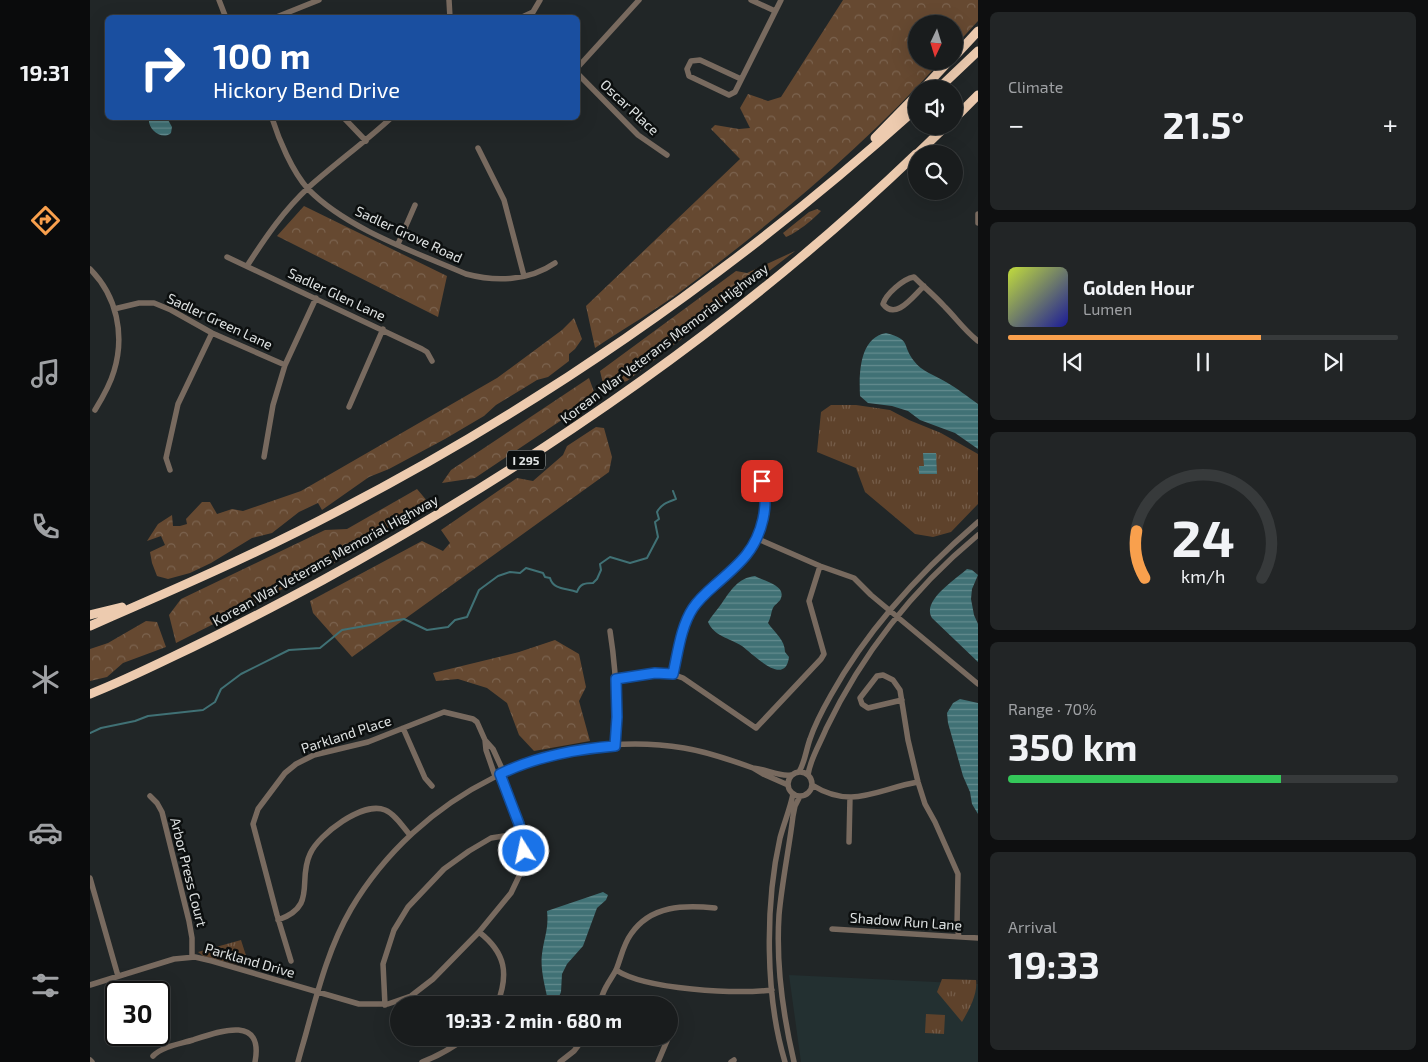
<!DOCTYPE html>
<html lang="en">
<head>
<meta charset="utf-8">
<style>
	body { margin:0; font-family:"Exo 2",sans-serif; background:#222526; color:#f1f3f6; height:100vh; display:flex; flex-direction:column; font-size:19px; white-space:nowrap }
	* { box-sizing:border-box; margin:0 }
	p { font-size:16px; color:#9fa1a4 }
	.icon { flex:none; width:28px; height:28px; fill:none; stroke:currentColor; stroke-width:2; stroke-linecap:round; stroke-linejoin:round }
	.map { position:relative; flex:1; overflow:hidden }
	.sheet { display:flex; flex-direction:column; gap:12px; padding:12px; background:#0e0f10; width:450px }
	.sheet>* { flex:none }
	.top-card { position:absolute; left:15px; top:15px; width:475px; height:105px; border-radius:8px; box-shadow:0 5px 20px #0002,0 0 0 1px #373a3b; background:#1a4fa0; color:#fff; overflow:hidden }
	.needle { width:32px; rotate:184deg }
	.tools { position:absolute; left:818px; top:15px; display:grid; gap:10px }
	.tools a { display:grid; place-items:center; width:55px; height:55px; border-radius:50%; background:#191c1d; box-shadow:0 5px 20px #0002,0 0 0 1px #373a3b; font-size:25px }
	.speed { position:absolute; left:15px; top:981px; display:flex; gap:10px; font-size:25px; font-weight:700; text-align:center }
	.speed>* { display:grid; place-content:center; width:65px; height:65px; border-radius:50%; background:#191c1d; box-shadow:0 5px 20px #0002,0 0 0 1px #373a3b; line-height:1 }
	.speed .limit { border:2px solid #111; border-radius:8px; background:#fff; color:#111 }
	.pin { position:absolute; display:grid; place-items:center; width:42px; height:42px; color:#fff; margin:-21px; border-radius:10px; box-shadow:0 2px 8px #0006 }
	.me { position:absolute; width:55px; margin:-28px; rotate:350deg; stroke-linejoin:round; filter:drop-shadow(0 0 4px #0008) }
	.turn { display:flex; align-items:center; gap:18px; height:105px; padding:0 25px; font-size:22px }
	.turn .icon { width:65px; height:65px; stroke-width:2.5 }
	.turn b { display:block; font-size:35px; line-height:42px }
	.big { font-size:38px; font-weight:700; line-height:1.1 }
	.sheet .card { flex:1; display:flex; flex-direction:column; justify-content:center; gap:8px; min-width:0; padding:0 18px; border-radius:8px; background:#222526 }
	.sheet .dial { align-items:center; gap:0 }
	.dial svg { height:130px; overflow:visible; fill:none; stroke:#373a3b; stroke-width:7; stroke-linecap:round; text-anchor:middle }
	.dial text { fill:#f1f3f6; stroke:none }
	.song { display:flex; align-items:center; gap:15px }
	.cover { width:60px; height:60px; border-radius:8px; background:linear-gradient(135deg,hsl(70 70% 55%),hsl(240 70% 35%)) }
	.played { height:5px; border-radius:2px; background:linear-gradient(90deg,#f9a04d 65%,#373a3b 65%) }
	.keys { display:flex; justify-content:space-around; direction:ltr }
	.heat { display:flex; justify-content:space-between; align-items:center; font-size:28px; direction:ltr }
	.charge { height:8px; border-radius:4px; background:linear-gradient(90deg,#34c759 70%,#373a3b 0) }
	.trip { position:absolute; left:300px; top:996px; width:288px; height:50px; border-radius:25px; background:#191c1d; box-shadow:0 5px 20px #0002,0 0 0 1px #373a3b; font-weight:700; line-height:50px; text-align:center }
	main { display:flex; flex:1; min-height:0 }
	.tab-bar { display:flex; flex-direction:column; width:90px; justify-content:space-around; align-items:center; background:#0a0b0c; color:#9fa1a4 }
	.tab-bar .icon { width:35px; height:35px }
	.tab-bar .selected { color:#f9a04d }
	.tab-bar b { font-size:22px; color:#f1f3f6 }
	.map>svg:first-child { display:block }
</style>
</head>
<body>
<main>
<nav class="tab-bar">
<b>19:31</b>
<svg class="icon selected" aria-label="directions" viewBox="0 0 24 24"><path d="M12 3l9 9-9 9-9-9zM9 14v-3h6M13 9l2 2-2 2"/></svg>
<svg class="icon" aria-label="music" viewBox="0 0 24 24"><path d="M9 18V5l10-2v13"/><circle cx="6" cy="18" r="3"/><circle cx="16" cy="16" r="3"/></svg>
<svg class="icon" aria-label="phone" viewBox="0 0 24 24"><path d="M5 4h4l2 5-3 2q2 4 5 5l2-3 5 2v4C11 20 4 13 5 4z"/></svg>
<svg class="icon" aria-label="climate" viewBox="0 0 24 24"><path d="M12 3v18M4 7l16 10M4 17L20 7"/></svg>
<svg class="icon" aria-label="car" viewBox="0 0 24 24"><path d="M5 17H2v-5l4-1 3-4h7l3 4 3 1v5h-3M9 17h6M6 11h13"/><circle cx="7" cy="17" r="2"/><circle cx="17" cy="17" r="2"/></svg>
<svg class="icon" aria-label="filters" viewBox="0 0 24 24"><path d="M4 7h16M4 17h16"/><circle cx="9" cy="7" r="2"/><circle cx="15" cy="17" r="2"/></svg>
</nav>
<div class="map">
<svg width="888" height="1062" viewBox="0 0 888 1062">
	<defs>
		<pattern id="grass-tufts" width="24" height="20" patternUnits="userSpaceOnUse" patternTransform="scale(1.25)"><rect width="24" height="20" fill="#5e422b"/><path d="M3 7l-1-3M5 7V3M7 7l1-3M15 17l-1-3M17 17v-4M19 17l1-3" fill="none" stroke="#755d49"/></pattern>
		<pattern id="forest-crowns" width="20" height="18" patternUnits="userSpaceOnUse" patternTransform="scale(1.25)"><rect width="20" height="18" fill="#664931"/><path d="M2 6a3 3 0 1 1 6 0M12 15a3 3 0 1 1 6 0" fill="none" stroke="#7b634f"/></pattern>
		<pattern id="water-rules" width="6" height="5" patternUnits="userSpaceOnUse" patternTransform="scale(1.25)"><rect width="6" height="5" fill="#407175"/><path d="M0 2.5h6" fill="none" stroke="#648c8f"/></pattern>
	</defs>
	<rect width="100%" height="100%" fill="#212627"/>
	<path fill="#233031" d="M699,975L888,984V1062H711Z"/>
	<path fill="url(#grass-tufts)" d="M741,405H766L800,410L819,420L851,433L888,454V504L861,532L843,537L825,534L775,492L766,468L727,452L731,412Z
		M151,940L160,968L113,956L108,952Z
		M852,979L886,980C888,994 879,1010 872,1022L847,992Z
		M836,1014L855,1015L854,1034L835,1033Z"/>
	<path fill="url(#forest-crowns)" d="M753,0H888V21L864,47V24H826V61H851C774,146 685,221 594,289C566,310 535,328 505,348L496,306L650,159L621,129L625,125L649,129L660,128L650,108L658,94L678,101L691,97Z
		M214,206L357,276L348,317L187,236Z
		M727,209L731,211C724,219 705,234 696,237L693,233L719,212Z
		M705,251L537,381L514,388L510,371L646,271L657,273Z
		M484,318L492,339L485,349L479,354V361L458,377L447,380L406,405L394,416L355,439L299,469L279,477L232,510L228,503L209,512L182,533L162,538L121,563L100,573L78,579L67,576L62,563L60,552L75,545L71,536L57,541L68,524L82,515L83,526H90L97,524L96,519L112,502H120L127,514L142,509L153,511L211,491L407,378L472,330Z
		M499,378L506,397L385,478L352,483L361,470Z
		M506,427L514,428L522,457L519,472L262,657L223,613L220,601L332,541L353,551L360,543L351,530L427,478L443,481L473,455L477,446Z
		M327,489L338,502L246,562L86,643L79,615L91,599L235,530L257,529Z
		M56,621L67,622L76,647L33,663L17,677L0,681V649L18,643Z
		M465,640L489,654L496,687L489,701L500,741L444,751L429,735L417,703L397,688L368,679L346,681L343,673L429,652Z"/>
	<path fill="url(#water-rules)" d="M59,118H77L82,127L81,133C72,141 57,129 59,118Z
		M796,333C822,340 811,344 824,361C831,371 846,376 856,382C867,388 878,397 888,404V449L865,433L830,420L818,411L802,406L778,403L770,396C769,374 769,338 796,333Z
		M833,453H846L847,474H829V466H834Z
		M877,569L882,570L888,575L882,589L881,599L884,615L888,624V662L842,618C831,601 866,579 877,569Z
		M665,576C673,581 696,585 691,598C690,602 685,604 683,608C681,612 681,618 678,623C685,633 695,640 695,652L699,657C695,688 663,654 652,646C639,638 624,636 618,622C622,615 628,609 632,603C641,590 648,578 665,576Z
		M870,699L888,703V814L882,804L880,792L873,776L858,723L857,713L863,703Z
		M513,892L518,895L516,900L507,908L493,946L477,964L472,974L471,992L467,1001H458C455,986 450,969 452,954C454,938 459,928 457,911Z"/>
	<g fill="none" stroke-linecap="round" stroke-linejoin="round">
		<path stroke="#407175" stroke-width="2" d="M0,733L11,728L45,721L58,716L113,710L125,702L131,689L151,674L199,650L230,648L252,630L314,619L337,630L358,627L365,620L377,617L389,590L408,576L420,572L430,573L436,568L453,573L455,577L460,578C463,590 477,588 487,592C490,584 494,583 503,583L507,579L511,570L510,564L520,557L540,563L557,558L568,537L565,522L569,519L567,512C571,504 578,502 586,499L583,491"/>
		<path stroke="#786a5f" stroke-width="5.5" d="M129,0L136,18
			M359,0L360,18
			M661,0L685,11
			M184,18L229,0
			M430,18L443,12L450,0
			M488,67L549,0
			M488,74L548,135L577,155
			M651,79L610,60L601,61L597,69L599,76L639,95L645,92L691,0
			M182,118C189,140 202,171 218,189C257,229 325,252 376,274C406,282 439,281 465,263
			M254,118L276,141
			M388,148L414,200L434,276
			M888,214V223
			M308,244L325,205
			M137,257L332,349L337,352L342,361
			M157,266C175,238 194,210 219,187C246,163 275,142 301,118
			M0,269C27,296 35,335 24,371C20,385 13,397 5,410
			M834,286C823,296 806,321 793,304C796,294 813,279 824,277C834,287 845,296 855,307C866,318 875,331 888,341
			M24,309L49,303H64L81,310L122,333L195,365
			M259,407L293,329
			M174,457L183,405L195,365L226,298
			M80,470L76,458L88,404L122,333
			M668,539L730,566L764,578L781,595L888,684
			M520,631C526,669 528,707 525,746
			M583,674C588,653 591,627 603,608C609,598 618,591 626,584C652,561 668,549 674,514C677,499 675,486 666,474
			M526,679C549,675 571,669 593,678L666,728L731,659L734,654L719,601L730,566
			M812,700L778,708L772,704L770,698L787,676L793,675L803,680L810,690L818,740L828,782L835,804L845,822L868,874L867,926L869,937
			M313,728L335,778L342,786
			M698 784a12 12 0 1 1 24 0a12 12 0 1 1-24 0Z
			M709,772C715,762 716,750 720,739C725,724 733,709 741,695C778,628 830,572 888,522
			M718,775C720,759 730,744 736,729C772,654 824,588 888,535
			M405,776L396,750L395,740L403,749L414,773
			M698,785L673,774L663,768C676,769 689,777 701,775
			M722,785C762,810 787,789 828,782
			M60,796L67,803L72,812L99,921L102,938V957
			M759,842L760,797
			M0,878L28,976
			M188,920C228,906 207,881 220,854C229,834 273,801 295,810C305,814 313,827 320,835
			M742,929L888,938
			M389,932C416,953 419,974 407,1005
			M201,961L187,915L163,824L168,809L195,773L206,764L224,755L278,742L354,712L383,719L387,722L395,740
			M526,970C556,990 646,994 682,990
			M0,985L84,959L105,957L122,961L269,1004H298L321,996L343,979L389,932L421,893L432,870L434,851L431,830L423,805L410,774
			M295,1005L293,964L304,930L318,907L354,869L379,851L401,838L432,833
			M509,1005C511,999 513,992 516,987C519,981 523,976 526,970C531,958 533,945 541,934C561,905 594,905 625,908
			M63,1056C73,1046 90,1044 103,1040C130,1031 174,1015 165,1062
			M0,1060L2,1062
			M208,1062C211,1050 215,1038 218,1026C229,986 240,945 261,909C328,796 462,726 594,748C618,752 641,760 663,768
			M332,1062C348,1056 361,1049 375,1038
			M470,1062L484,1051L494,1038
			M568,1062L579,1036
			M641,1062L644,1060
			M695,1062C675,996 675,905 690,838C694,823 700,809 703,794
			M704,1062C693,1015 686,962 689,915C692,882 699,849 703,816L705,806L710,796"/>
		<path stroke="#edcbaf" stroke-width="9" d="M864,57L888,31
			M833,89L859,61
			M848,89L888,51
			M864,119L888,95
			M785,138L826,96
			M827,154L856,126
			M0,615L32,607
			M0,626C83,590 166,554 246,512C455,404 651,266 826,109
			M0,694C28,683 55,670 82,657C133,633 183,607 233,580C446,463 650,323 826,154"/>
	</g>
	<g fill="none" stroke-linecap="round" stroke-linejoin="round">
		<defs>
			<path id="route" d="M434,851L429,824L410,774C445,757 486,749 525,746L527,717L526,679L565,673L583,674C588,652 591,626 603,608C609,599 617,592 625,585C648,565 666,551 673,519C676,505 676,493 672,481"/>
		</defs>
		<use href="#route" stroke="#114b97" stroke-width="12"/>
		<use href="#route" stroke="#1a73e8" stroke-width="9"/>
	</g>
	<g text-anchor="middle" dominant-baseline="central" stroke-width="5" stroke-linejoin="round" paint-order="stroke">
		<rect fill="#0c0f0f" stroke="#9fa3a3" stroke-width="1" x="417" y="450.5" width="38" height="19" rx="4"/>
		<g font-size="12" font-weight="bold" fill="#dee2e2">
			<text x="436" y="460">I 295</text>
		</g>
		<g font-size="14" fill="#dee2e2" stroke="#0c0f0f">
			<text transform="translate(540 107) rotate(43)">Oscar Place</text>
			<text transform="translate(319 234) rotate(25)">Sadler Grove Road</text>
			<text transform="translate(247 294) rotate(25)">Sadler Glen Lane</text>
			<text transform="translate(130 321) rotate(25)">Sadler Green Lane</text>
			<text transform="translate(574 343) rotate(-37)">Korean War Veterans Memorial Highway</text>
			<text transform="translate(235 560) rotate(-29)">Korean War Veterans Memorial Highway</text>
			<text transform="translate(256 734) rotate(-18)">Parkland Place</text>
			<text transform="translate(99 872) rotate(76)">Arbor Press Court</text>
			<text transform="translate(816 921) rotate(4)">Shadow Run Lane</text>
			<text transform="translate(160 960) rotate(16)">Parkland Drive</text>
		</g>
	</g>
</svg>
<div class="tools">
<a><svg class="needle" viewBox="-14 -14 28 28"><path d="M0-13l5 13h-10z" fill="#e53935"/><path d="M0 13l5-13h-10z" fill="#9fa1a4"/></svg></a>
<a><svg class="icon" aria-label="sound" viewBox="0 0 24 24"><path d="M4 9h4l5-4v14l-5-4H4zM17 9q2 3 0 6"/></svg></a>
<a><svg class="icon" aria-label="search" viewBox="0 0 24 24"><circle cx="10" cy="10" r="6"/><path d="M15 15l6 6"/></svg></a>
</div>
<div class="speed"><div class="limit">30</div></div>
<div class="pin" style="left:672px;top:481px;background:#d93025"><svg class="icon" aria-label="arrive" viewBox="0 0 24 24"><path d="M6 21V4h12l-3 4 3 4H6"/></svg></div>
<svg class="me" style="left:434px;top:851px" viewBox="-20 -20 40 40"><circle r="17" fill="#1a73e8" stroke="#fff" stroke-width="3"/><path d="M0-11L8 9 0 5-8 9z" fill="#fff"/></svg>
<div class="trip">19:33 · 2 min · 680 m</div>
<div class="top-card">
<div class="turn"><svg class="icon" aria-label="right" viewBox="0 0 24 24"><path d="M7 20v-9h11M14 6l5 5-5 5"/></svg><div><b>100 m</b>Hickory Bend Drive</div></div>
</div>
</div>
<section class="sheet">
<div class="card"><p>Climate</p>
<div class="heat"><a>−</a><b class="big">21.5°</b><a>+</a></div>
</div>
<div class="card">
<div class="song"><i class="cover"></i><div><b>Golden Hour</b><p>Lumen</p></div></div>
<div class="played"></div>
<div class="keys"><svg class="icon" aria-label="previous" viewBox="0 0 24 24"><path d="M18 5L8 12l10 7zM5 5v14"/></svg><svg class="icon" aria-label="pause" viewBox="0 0 24 24"><path d="M8 5v14M16 5v14"/></svg><svg class="icon" aria-label="next" viewBox="0 0 24 24"><path d="M6 5l10 7-10 7zM19 5v14"/></svg></div>
</div>
<div class="card dial"><svg viewBox="0 0 100 80">
<path d="M14 69A42 42 0 1 1 86 69"/>
<path d="M14 69A42 42 0 0 1 9 40" stroke="#f9a04d"/>
<text x="50" y="56" font-size="32" font-weight="700">24</text>
<text x="50" y="72" font-size="11">km/h</text>
</svg></div>
<div class="card"><p>Range · 70%</p><b class="big">350 km</b><div class="charge"></div></div>
<div class="card"><p>Arrival</p><b class="big">19:33</b></div>
</section>
</main>
</body>
</html>
